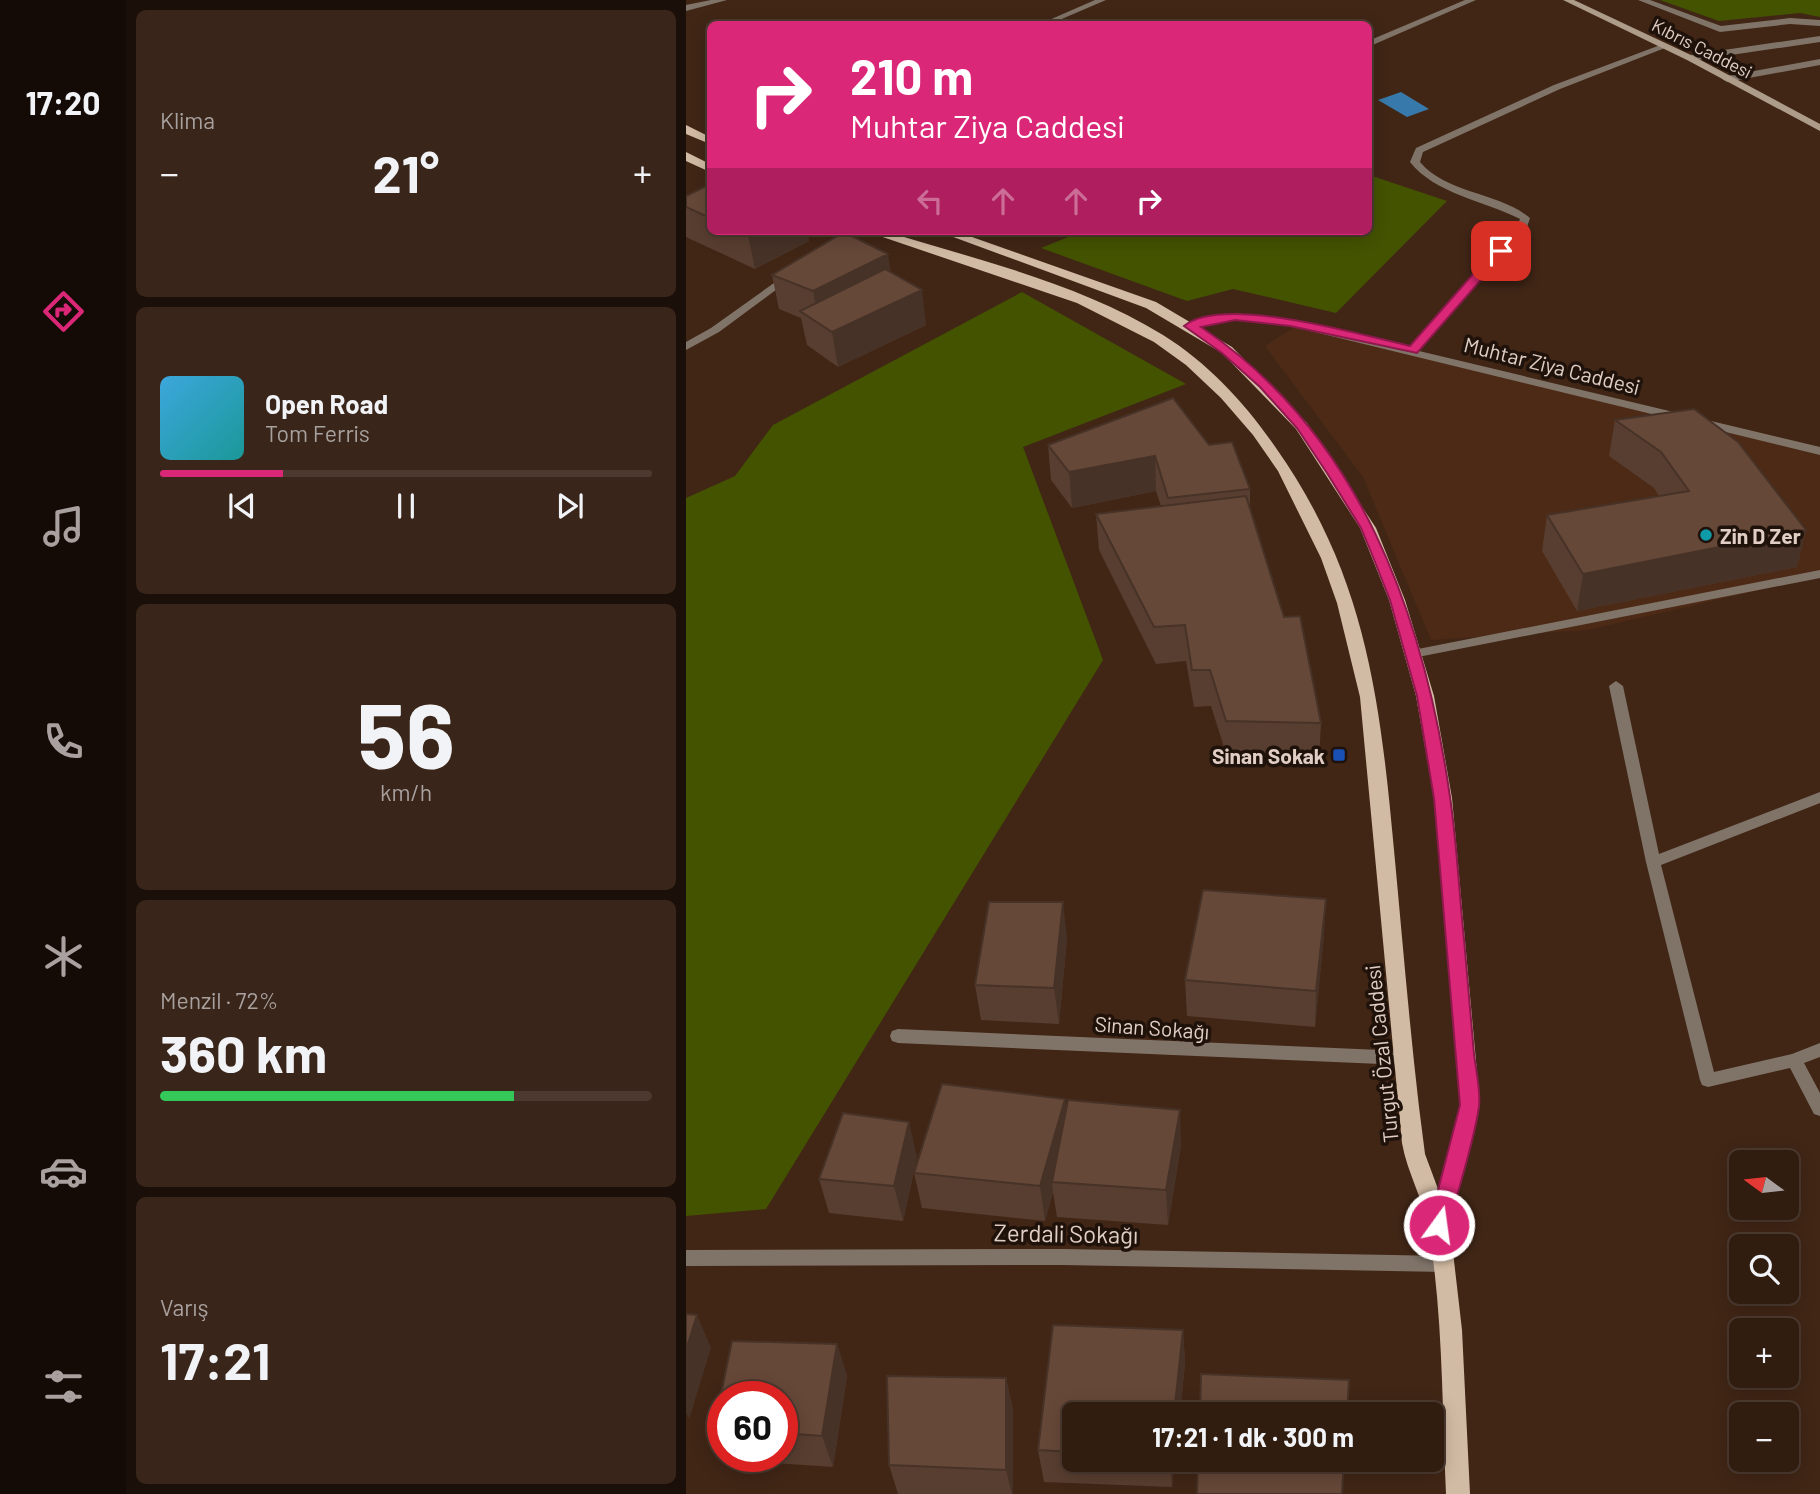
<!DOCTYPE html>
<html lang="tr">
<head>
<meta charset="utf-8">
<style>
	body { margin:0; font-family:Barlow,sans-serif; background:#392519; color:#f1f3f6; height:100vh; display:flex; flex-direction:column; font-size:26px; white-space:nowrap }
	* { box-sizing:border-box; margin:0 }
	p { font-size:23px; color:#a8a19f }
	.icon { flex:none; width:38px; height:38px; fill:none; stroke:currentColor; stroke-width:2; stroke-linecap:round; stroke-linejoin:round }
	.map { position:relative; flex:1; overflow:hidden }
	.drawer { display:flex; flex-direction:column; gap:10px; padding:10px; background:#1b0f09; width:560px }
	.drawer>* { flex:none }
	.top-card { position:absolute; left:21px; top:21px; width:665px; height:214px; border-radius:10px; box-shadow:0 4px 18px #0003,0 0 0 2px #4c3a30; background:#db2777; color:#fff; overflow:hidden }
	.needle { width:46px; rotate:285deg }
	.controls { position:absolute; left:1043px; top:1150px; display:grid; gap:14px }
	.controls a { display:grid; place-items:center; width:70px; height:70px; border-radius:10px; background:#311c10; box-shadow:0 4px 18px #0003,0 0 0 2px #4c3a30; font-size:35px }
	.speed { position:absolute; left:21px; top:1381px; display:flex; gap:14px; font-size:35px; font-weight:700; text-align:center }
	.speed>* { display:grid; place-content:center; width:91px; height:91px; border-radius:50%; background:#311c10; box-shadow:0 4px 18px #0003,0 0 0 2px #4c3a30; line-height:1 }
	.speed .limit { border:10px solid #d22; background:#fff; color:#111 }
	.pin { position:absolute; display:grid; place-items:center; width:60px; height:60px; color:#fff; margin:-30px; border-radius:14px; box-shadow:0 4px 10px #0006 }
	.me { position:absolute; width:77px; margin:-38px; rotate:14deg; stroke-linejoin:round; filter:drop-shadow(0 0 5px #0008) }
	.turn { display:flex; align-items:center; gap:24px; height:147px; padding:0 28px; font-size:32px }
	.turn .icon { width:91px; height:91px; stroke-width:2.5 }
	.turn b { display:block; font-size:49px; line-height:60px }
	.lanes { display:flex; align-items:center; height:66px; padding:0 28px; background:#0003; justify-content:center; gap:35px; direction:ltr }
	.lanes .off { opacity:.35 }
	.big { font-size:52px; font-weight:700; line-height:1.1 }
	.drawer .widget { flex:1; display:flex; flex-direction:column; justify-content:center; gap:10px; min-width:0; padding:0 24px; border-radius:10px; background:#392519 }
	.drawer .dial { align-items:center; gap:0 }
	.dial b { font-size:91px; line-height:1 }
	.song { display:flex; align-items:center; gap:21px }
	.cover { width:84px; height:84px; border-radius:10px; background:linear-gradient(135deg,hsl(200 70% 55%),hsl(180 70% 35%)) }
	.played { height:7px; border-radius:4px; background:linear-gradient(90deg,#db2777 25%,#4c3a30 25%) }
	.keys { display:flex; justify-content:space-around; direction:ltr }
	.heat { display:flex; justify-content:space-between; align-items:center; font-size:38px; direction:ltr }
	.charge { height:10px; border-radius:5px; background:linear-gradient(90deg,#34c759 72%,#4c3a30 0) }
	.trip { position:absolute; left:376px; top:1402px; width:382px; height:70px; border-radius:10px; background:#311c10; box-shadow:0 4px 18px #0003,0 0 0 2px #4c3a30; font-weight:700; line-height:70px; text-align:center }
	main { display:flex; flex:1; min-height:0 }
	.tabs { display:flex; flex-direction:column; width:126px; justify-content:space-around; align-items:center; background:#140b06; color:#a8a19f }
	.tabs .icon { width:49px; height:49px }
	.tabs .on { color:#db2777 }
	.tabs b { font-size:32px; color:#f1f3f6 }
	.map>svg:first-child { display:block }
</style>
</head>
<body>
<main>
<nav class="tabs">
<b>17:20</b>
<svg class="icon on" aria-label="directions" viewBox="0 0 24 24"><path d="M12 3l9 9-9 9-9-9zM9 14v-3h6M13 9l2 2-2 2"/></svg>
<svg class="icon" aria-label="music" viewBox="0 0 24 24"><path d="M9 18V5l10-2v13"/><circle cx="6" cy="18" r="3"/><circle cx="16" cy="16" r="3"/></svg>
<svg class="icon" aria-label="phone" viewBox="0 0 24 24"><path d="M5 4h4l2 5-3 2q2 4 5 5l2-3 5 2v4C11 20 4 13 5 4z"/></svg>
<svg class="icon" aria-label="climate" viewBox="0 0 24 24"><path d="M12 3v18M4 7l16 10M4 17L20 7"/></svg>
<svg class="icon" aria-label="car" viewBox="0 0 24 24"><path d="M5 17H2v-5l4-1 3-4h7l3 4 3 1v5h-3M9 17h6M6 11h13"/><circle cx="7" cy="17" r="2"/><circle cx="17" cy="17" r="2"/></svg>
<svg class="icon" aria-label="filters" viewBox="0 0 24 24"><path d="M4 7h16M4 17h16"/><circle cx="9" cy="7" r="2"/><circle cx="15" cy="17" r="2"/></svg>
</nav>
<section class="drawer">
<div class="widget"><p>Klima</p>
<div class="heat"><a>−</a><b class="big">21°</b><a>+</a></div>
</div>
<div class="widget">
<div class="song"><i class="cover"></i><div><b>Open Road</b><p>Tom Ferris</p></div></div>
<div class="played"></div>
<div class="keys"><svg class="icon" aria-label="previous" viewBox="0 0 24 24"><path d="M18 5L8 12l10 7zM5 5v14"/></svg><svg class="icon" aria-label="pause" viewBox="0 0 24 24"><path d="M8 5v14M16 5v14"/></svg><svg class="icon" aria-label="next" viewBox="0 0 24 24"><path d="M6 5l10 7-10 7zM19 5v14"/></svg></div>
</div>
<div class="widget dial"><b>56</b><p>km/h</p></div>
<div class="widget"><p>Menzil · 72%</p><b class="big">360 km</b><div class="charge"></div></div>
<div class="widget"><p>Varış</p><b class="big">17:21</b></div>
</section>
<div class="map">
<svg width="1134" height="1494" viewBox="0 0 1134 1494">
	<rect width="100%" height="100%" fill="#412616"/>
	<path fill="#4c2a16" d="M613,324L1134,447V576L902,630L745,640L677,477L579,346Z"/>
	<path fill="#435300" d="M974,0H1134V17L1114,13L1033,21Z
		M683,175L761,201L650,313L547,289L501,301L355,248L397,231H682Z
		M336,292L500,384L337,447L417,660L80,1209L0,1216V498L49,476L87,425Z"/>
	<path fill="#3779aa" d="M715,92L743,109L721,117L692,100Z"/>
	<g fill="none" stroke-linecap="round" stroke-linejoin="round">
		<path fill="#807469" fill-rule="evenodd" d="M952,0H964L1035,26L1104,18L1134,20V26L1104,24L1034,32Z
			M1134,36V42L1004,61L1000,58L1004,55Z
			M1134,59V65L1041,82L1036,79L1041,76Z
			M930,681L937,686L973,854L1134,792V803L975,865L1028,1072L1106,1054L1134,1043V1057L1118,1063L1134,1093V1116L1128,1114L1104,1068L1022,1087L1016,1085L1014,1080L960,862L923,686Z"/>
		<path fill="#807469" fill-rule="evenodd" d="M25,0H41L0,11V5Z
			M409,0H420L364,24H354Z
			M779,0H790L682,47V41Z
			M977,44L984,46L874,89L737,152L734,162C761,194 813,192 844,218L841,227L733,351L1134,447V455L604,326L549,319L504,329L499,326L500,324L549,313L604,320L723,348L832,224L834,219C799,201 749,194 724,162L730,148L868,85Z
			M164,231H176L152,247H144V243Z
			M102,273L106,274V278L33,332L0,350V342L25,328Z
			M1134,570V578L727,658L720,654L727,650Z
			M212,1029L718,1051L724,1053L726,1058L724,1063L718,1065L212,1043L206,1041L204,1036L206,1031Z
			M376,1249L759,1256L765,1258L768,1264L765,1270L759,1272L376,1265L0,1266V1250Z"/>
		<path fill="#ae9c8a" fill-rule="evenodd" d="M877,0H888L1007,56L1134,124V131L1001,60Z"/>
		<path fill="#d2bba4" fill-rule="evenodd" d="M0,125L24,137V144L0,134Z
			M0,152L24,164V172L0,161Z
			M179,231H198C292,260 393,283 477,335C522,363 560,404 590,448C680,576 694,699 708,850C716,935 723,1021 733,1107L739,1154L752,1189L774,1105L748,798L730,696L703,600L674,528L610,429L536,353L460,308L251,231H269L470,302L546,347L621,423L690,528L719,600L748,696L766,798L794,1105L764,1226L776,1330L784,1494H760C756,1406 757,1317 743,1231C738,1200 721,1173 716,1143L674,697L651,603L635,558L592,471L567,435L535,398L500,365L468,342L391,303Z"/>
	</g>
	<path fill="#583e30" d="M24,184V231H122L123,241L69,269L0,237V196Z
		M204,272L240,325L152,367L121,345L115,318L93,309L86,275Z
		M929,420L1120,530L1111,567L891,611L856,551L861,515L973,496L968,488L923,456Z
		M362,445H523L564,489V511L598,617L635,723L633,760L541,757L525,706L508,707L500,661L470,664L413,550L410,514L475,506L470,491L386,508L365,480Z
		M638,935L629,1027L501,1016L499,980Z
		M381,938L373,1024L295,1020L289,985Z
		M380,1107L495,1145L482,1225L371,1217L367,1192L359,1221L236,1208L228,1173Z
		M231,1157L217,1221L143,1213L133,1179Z
		M367,1325L497,1330L499,1363L494,1414H388V1460H489L486,1487L358,1482L352,1450Z
		M46,1341L151,1344L161,1376L147,1467L42,1460L41,1456H96V1396H37V1447L28,1428Z
		M320,1378L327,1410V1494H212L203,1465Z"/>
	<path fill="#473227" d="M71,231H122L123,241L69,269L62,235Z
		M202,254L207,288L133,324L127,291Z
		M236,290L240,325L152,367L146,332Z
		M469,456L470,491L386,508L383,472Z
		M1120,530L1111,567L891,611L897,574Z
		M640,899L638,935L629,1027L630,991Z
		M377,902L381,938L373,1024L368,988Z
		M379,1099L384,1134L366,1182L367,1192L359,1221L354,1186Z
		M494,1110L495,1145L482,1225L480,1190Z
		M223,1122L231,1157L217,1221L208,1186Z
		M11,1315L25,1348L3,1419L0,1412V1350Z
		M497,1330L499,1363L494,1414H488Z
		M151,1344L161,1376L147,1467L136,1436Z
		M320,1378L327,1410V1494H326L320,1470Z
		M484,1460H489L486,1487Z"/>
	<path fill="#664838" stroke="#473227" stroke-width="2" d="M24,184V218L0,207V196Z
		M53,231H71L62,235Z
		M158,232L202,254L127,291L86,275Z
		M199,269L236,290L146,332L114,311Z
		M487,398L523,445L546,442L564,489L482,498L469,456L383,472L362,445Z
		M1008,409L1052,442L1120,530L897,574L861,515L1003,491L975,452L929,420Z
		M560,496L598,617L614,616L635,723L540,721L524,670H506L499,625L468,627L410,514Z
		M517,890L640,899L630,991L499,980Z
		M303,902H377L368,988L289,985Z
		M256,1084L379,1099L354,1186L228,1173Z
		M382,1100L494,1110L480,1190L366,1182Z
		M157,1113L223,1122L208,1186L133,1179Z
		M0,1314L11,1315L0,1350Z
		M367,1325L497,1330L488,1414H388V1452L352,1450Z
		M46,1341L151,1344L136,1436L96,1433V1396H37V1429L28,1428Z
		M515,1374L663,1380L661,1414H514Z
		M201,1376L320,1378V1470L203,1465Z
		M512,1460H658L656,1494H511Z"/>
	<path fill="#db2777" stroke="#8e194d" stroke-width="2" d="M810,248L820,251L731,353L604,326L549,320L515,327C674,434 738,615 764,797C771,844 773,892 778,939C781,977 785,1016 788,1054C790,1071 795,1091 793,1107C787,1146 773,1186 763,1225L760,1231L753,1233L746,1231L743,1225L774,1105L748,798L731,696L704,600L685,552L675,528L641,473L611,428L574,387L536,353L498,326C537,294 675,335 724,346Z"/>
	<circle fill="#0f9aa8" stroke="#1f120b" stroke-width="2.5" cx="1020" cy="535" r="7"/>
	<rect fill="#1a4fb4" stroke="#1f120b" stroke-width="2.5" x="646" y="748" width="14" height="14" rx="3.5"/>
	<g text-anchor="middle" dominant-baseline="central" stroke-width="7" stroke-linejoin="round" paint-order="stroke">
		<g font-size="18" fill="#e0cdc4" stroke="#1f120b">
			<text transform="translate(1016 48) rotate(27)">Kıbrıs Caddesi</text>
		</g>
		<g font-size="21" fill="#e0cdc4" stroke="#1f120b">
			<text transform="translate(866 365) rotate(14)">Muhtar Ziya Caddesi</text>
			<text transform="translate(466 1027) rotate(4)">Sinan Sokağı</text>
			<text transform="translate(695 1054) rotate(-96)">Turgut Özal Caddesi</text>
		</g>
		<g font-size="21" font-weight="bold" fill="#e0cdc4" stroke="#1f120b" text-anchor="start">
			<text x="1034" y="535">Zin D Zer</text>
			<text x="639" y="755" text-anchor="end">Sinan Sokak</text>
		</g>
		<g font-size="24" fill="#e0cdc4" stroke="#1f120b">
			<text transform="translate(380 1233) rotate(1)">Zerdali Sokağı</text>
		</g>
	</g>
</svg>
<div class="controls">
<a><svg class="needle" viewBox="-14 -14 28 28"><path d="M0-13l5 13h-10z" fill="#e53935"/><path d="M0 13l5-13h-10z" fill="#a8a19f"/></svg></a>
<a><svg class="icon" aria-label="search" viewBox="0 0 24 24"><circle cx="10" cy="10" r="6"/><path d="M15 15l6 6"/></svg></a>
<a>+</a>
<a>−</a>
</div>
<div class="speed"><div class="limit">60</div></div>
<div class="pin" style="left:815px;top:251px;background:#d93025"><svg class="icon" aria-label="arrive" viewBox="0 0 24 24"><path d="M6 21V4h12l-3 4 3 4H6"/></svg></div>
<svg class="me" style="left:753px;top:1225px" viewBox="-20 -20 40 40"><circle r="17" fill="#db2777" stroke="#fff" stroke-width="3"/><path d="M0-11L8 9 0 5-8 9z" fill="#fff"/></svg>
<div class="trip">17:21 · 1 dk · 300 m</div>
<div class="top-card">
<div class="turn"><svg class="icon" aria-label="right" viewBox="0 0 24 24"><path d="M7 20v-9h11M14 6l5 5-5 5"/></svg><div><b>210 m</b>Muhtar Ziya Caddesi</div></div>
<div class="lanes"><svg class="icon off" aria-label="left" viewBox="0 0 24 24"><path d="M17 20v-9H6M10 6l-5 5 5 5"/></svg><svg class="icon off" aria-label="ahead" viewBox="0 0 24 24"><path d="M12 20V5M6 11l6-6 6 6"/></svg><svg class="icon off" aria-label="ahead" viewBox="0 0 24 24"><path d="M12 20V5M6 11l6-6 6 6"/></svg><svg class="icon" aria-label="right" viewBox="0 0 24 24"><path d="M7 20v-9h11M14 6l5 5-5 5"/></svg></div>
</div>
</div>
</main>
</body>
</html>
